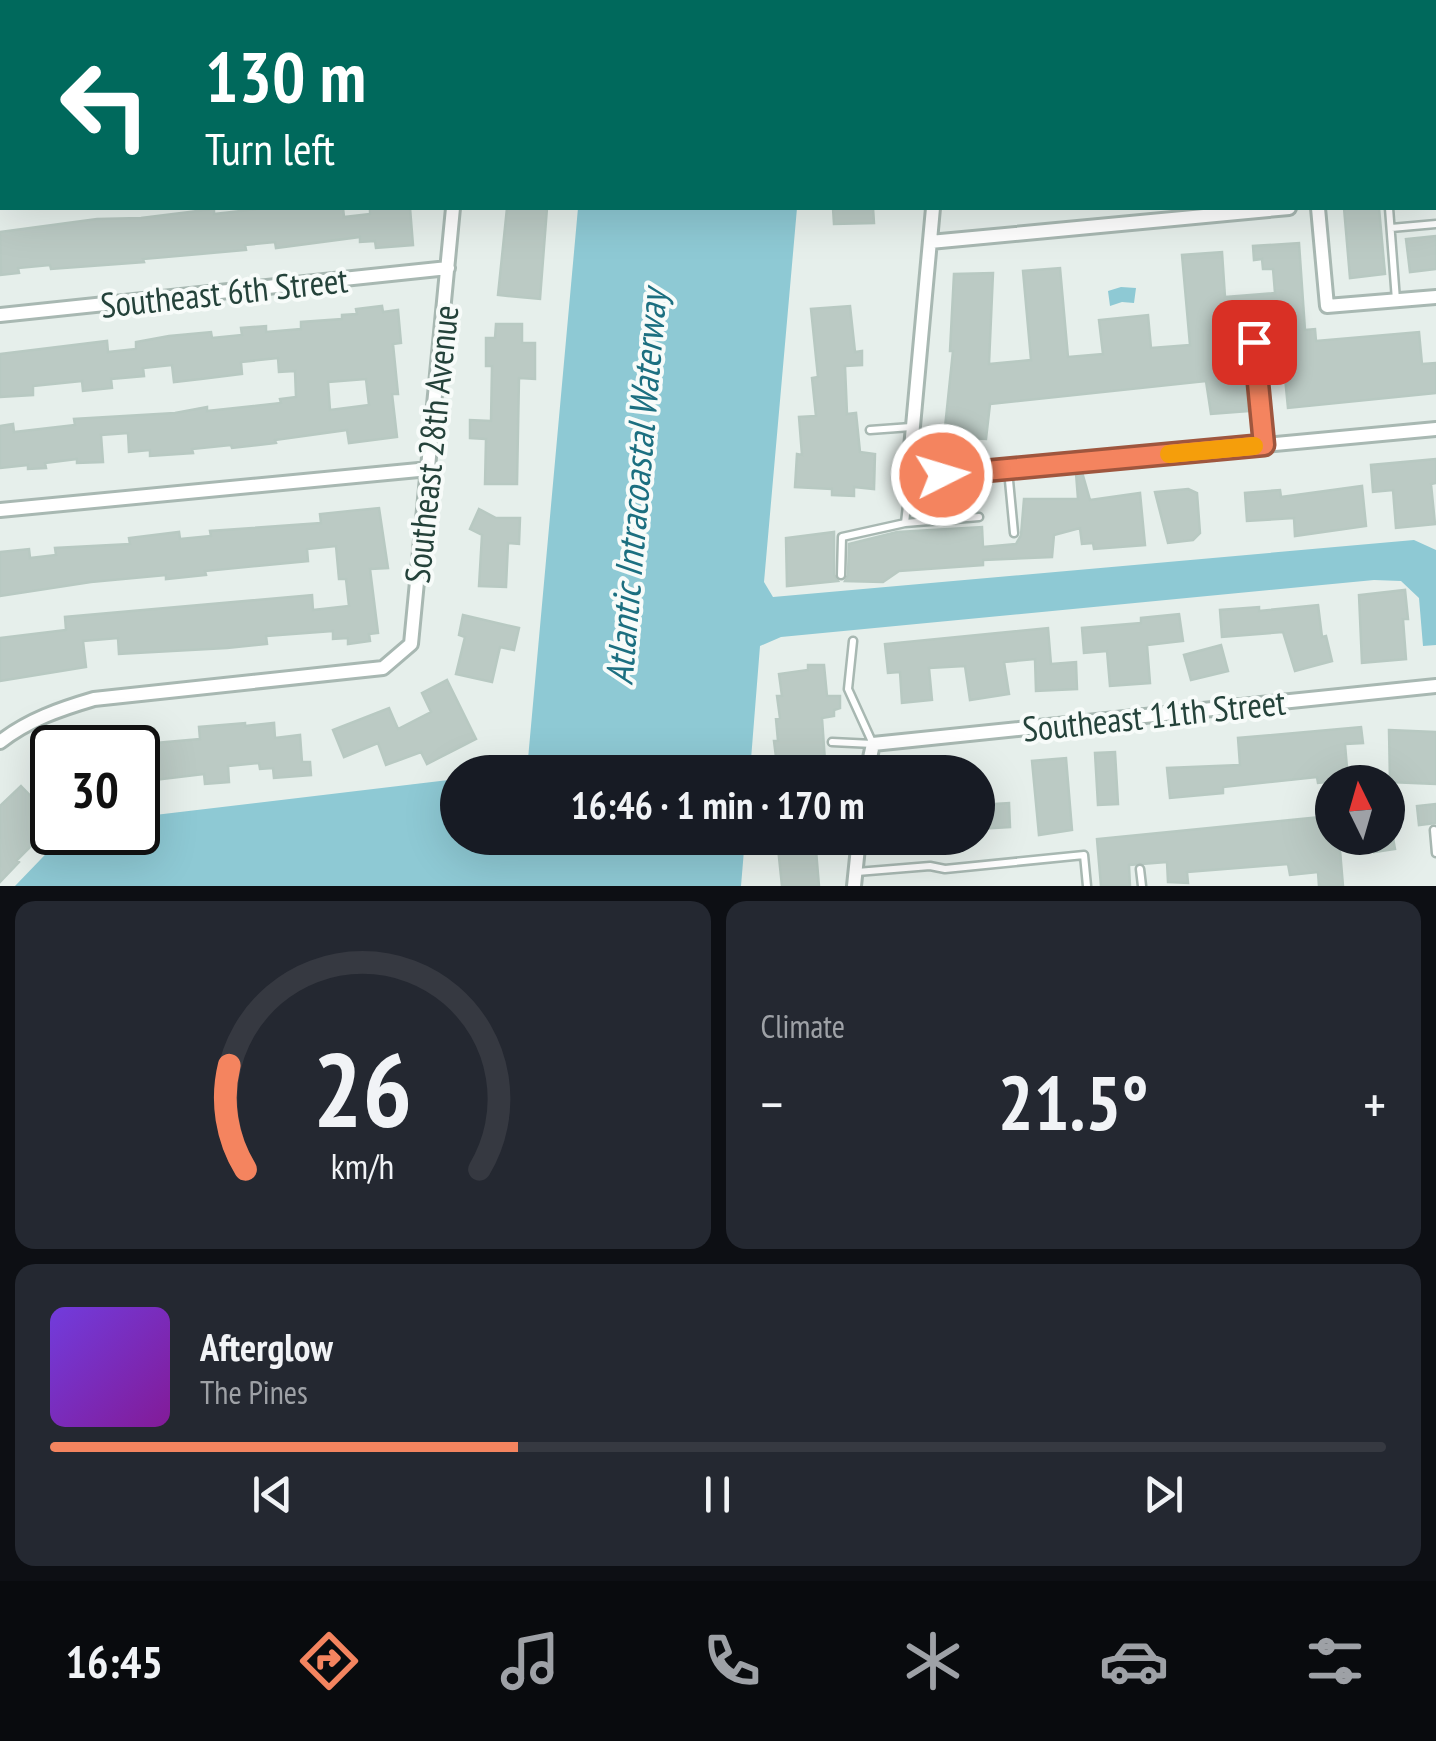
<!DOCTYPE html>
<html lang="en">
<head>
<meta charset="utf-8">
<style>
	body { margin:0; font-family:"PT Sans Narrow",sans-serif; background:#242831; color:#f1f3f6; height:100vh; display:flex; flex-direction:column; font-size:38px; white-space:nowrap }
	* { box-sizing:border-box; margin:0 }
	p { font-size:32px; color:#9ea1a6 }
	.icon { flex:none; width:55px; height:55px; fill:none; stroke:currentColor; stroke-width:2; stroke-linecap:round; stroke-linejoin:round }
	.map { position:relative; height:886px; overflow:hidden }
	.drawer { display:flex; flex-direction:column; gap:15px; padding:15px; background:#0d0f14; flex:1 }
	.drawer>* { flex:none }
	.guide { position:absolute; left:0px; top:0px; width:1438px; height:210px; box-shadow:0 10px 40px #0002; background:#00695c; color:#fff; overflow:hidden }
	.needle { width:65px; rotate:355deg }
	.buttons { position:absolute; left:1315px; top:765px; display:grid; gap:20px }
	.buttons a { display:grid; place-items:center; width:90px; height:90px; border-radius:50%; background:#171b24; box-shadow:0 10px 40px #0002; font-size:50px }
	.speed { position:absolute; left:30px; top:725px; display:flex; gap:20px; font-size:50px; font-weight:700; text-align:center }
	.speed>* { display:grid; place-content:center; width:130px; height:130px; border-radius:50%; background:#171b24; box-shadow:0 10px 40px #0002; line-height:1 }
	.speed .limit { border:5px solid #111; border-radius:15px; background:#fff; color:#111 }
	.pin { position:absolute; display:grid; place-items:center; width:85px; height:85px; color:#fff; margin:-42px; border-radius:20px; box-shadow:0 5px 15px #0006 }
	.me { position:absolute; width:110px; margin:-55px; rotate:85deg; stroke-linejoin:round; filter:drop-shadow(0 0 8px #0008) }
	.turn { display:flex; align-items:center; gap:35px; height:210px; padding:0 40px; font-size:45px }
	.turn .icon { width:130px; height:130px; stroke-width:2.5 }
	.turn b { display:block; font-size:70px; line-height:85px }
	.big { font-size:75px; font-weight:700; line-height:1.1 }
	.drawer .card { flex:1; display:flex; flex-direction:column; justify-content:center; gap:15px; min-width:0; padding:0 35px; border-radius:20px; background:#242831 }
	.drawer .dial { align-items:center; gap:0 }
	.dial svg { height:260px; overflow:visible; fill:none; stroke:#363941; stroke-width:7; stroke-linecap:round; text-anchor:middle }
	.dial text { fill:#f1f3f6; stroke:none }
	.song { display:flex; align-items:center; gap:30px }
	.cover { width:120px; height:120px; border-radius:15px; background:linear-gradient(135deg,hsl(260 70% 55%),hsl(290 70% 35%)) }
	.played { height:10px; border-radius:5px; background:linear-gradient(90deg,#f4845f 35%,#363941 35%) }
	.keys { display:flex; justify-content:space-around; direction:ltr }
	.heat { display:flex; justify-content:space-between; align-items:center; font-size:55px; direction:ltr }
	.drawer .tiles { flex:1; display:grid; gap:15px; grid-template-columns:1fr 1fr }
	.card:last-child { grid-column:span 2 }
	.trip { position:absolute; left:440px; top:755px; width:555px; height:100px; border-radius:50px; background:#171b24; box-shadow:0 10px 40px #0002; font-weight:700; line-height:100px; text-align:center }
	.menu { display:flex; height:160px; justify-content:space-around; align-items:center; background:#090b0e; color:#9ea1a6 }
	.menu .icon { width:70px; height:70px }
	.menu .on { color:#f4845f }
	.menu b { font-size:45px; color:#f1f3f6 }
	.map>svg:first-child { display:block }
</style>
</head>
<body>
<div class="map">
<svg width="1436" height="886" viewBox="0 0 1436 886">
	<rect width="100%" height="100%" fill="#e6efeb"/>
	<path fill="#8ec9d4" d="M596,0H815V2Z
		M578,208H797L764,582L773,597L1414,540L1436,550V645L1423,646L1419,598L1401,581L1374,580L781,637L760,646L750,772H511L527,770Z
		M1121,287L1136,288L1134,303L1122,302L1110,306L1108,291Z
		M457,779L458,838H745L741,886H15L66,833L138,832V817Z"/>
	<path fill="#bbcac4" stroke="#b8c9c2" stroke-width="2.5" fill-rule="evenodd" d="M267,208H343L344,217L370,214V208H410L413,245L376,248L375,241L360,242V237L276,248L275,242L245,245L246,250L143,259L144,262L51,269L50,265L18,268L19,273L1,275L0,232L97,219L141,218L214,209V214Z
		M507,208H547L540,299L498,295Z
		M833,208H873L874,223L834,224Z
		M1344,208H1379L1385,274L1350,278Z
		M1436,236V269L1410,272L1406,239Z
		M1299,243L1305,330L1315,329L1316,341L1419,332L1422,364L1436,363V393L1288,408L1280,326L1241,329L1248,411L1211,414L1206,381L990,404L986,439L944,437L953,351H950L954,274L993,273L989,364L1031,360L1023,271L1060,268L1068,357L1103,354L1099,320L1148,315L1151,348L1190,345L1182,255L1222,252L1225,297L1275,293L1273,269H1263L1262,259L1254,260L1253,246Z
		M382,306L383,312L398,310L401,343L393,344L398,394H392L397,437L349,443L347,430L275,440L276,443L232,448L231,445L192,449L193,453L150,456V450L129,452L128,433L101,435L103,462L77,463V459L45,463L46,468L28,469V465L0,468V426L13,424L14,432L75,425L74,419L175,413L207,407V411L281,403L280,399L296,397L295,371L279,372L278,358L241,362L242,374L201,379L174,382L172,365L143,368L144,376L111,379L112,388L83,391L82,381L33,386V395L0,397V354L107,341L108,352L136,349V342L169,336L211,332L212,338L242,335L241,328L266,326V332L301,329V322L342,319V315L357,314L356,309ZM366,379L369,405L330,410L328,382Z
		M850,306L855,352L862,351V365L845,366L847,414L856,413L860,452L875,454L874,489L854,487V496L832,495V489L795,487L797,454L802,455L799,417L816,416L812,378L818,377L811,309Z
		M496,324H522V343H535V379L519,378L517,484H485L486,439L470,438V420L491,421L492,366H486V338H495Z
		M1436,459V483L1431,484L1435,524L1396,528L1393,490L1373,492L1371,465Z
		M1082,472L1090,500L1140,493L1145,545L1094,549L1093,543L1082,544L1080,528L1054,535L1052,557L983,560V565L899,571L883,582L845,581L848,575L849,544L897,532L982,527L983,547L1016,544L1021,535L1024,499H1078L1076,473Z
		M1362,486L1366,526L1295,536L1294,518L1247,521L1245,493L1280,490L1281,497Z
		M1188,489L1197,493L1200,533L1193,540L1168,543L1155,492Z
		M379,508L388,568L370,569L378,633L369,634L370,641L348,644V638L333,639V631L266,636L267,644L227,648L119,654L118,638L83,641L86,667L0,681V638L66,630L65,617L312,595L313,610L349,606L346,579H339L336,546L307,549L308,561L205,571L206,575L166,579V575L91,582L0,596V552L29,549L30,558L56,555L55,548L130,544L129,538L179,532L180,539L211,536L210,531L321,523L320,514Z
		M479,509L496,518H520L519,544L508,543L506,587L479,586L482,535L470,529Z
		M834,532V575L838,581L787,586L786,538Z
		M1405,590L1408,619H1403L1406,659L1362,663L1359,595Z
		M1318,605L1322,637L1326,636L1332,661L1295,671L1283,632L1222,637L1220,610L1259,607V611Z
		M1179,614L1183,641L1147,645L1150,683L1110,686L1107,651L1084,653L1082,628L1141,623V618Z
		M463,615L519,628L514,650L500,647L492,682L456,674L465,637L459,635Z
		M1048,628L1051,664L1076,662L1077,689L1036,691L1035,659L1004,662L1009,694L970,700L965,666L929,668L932,700L902,703L900,672L888,673L885,644Z
		M1221,645L1228,671L1191,680L1184,655Z
		M808,665H824L827,696H840V708L834,710V716L822,718L825,761L777,765L774,741H778L776,719L780,718L777,696H782L779,674L808,670Z
		M447,680L476,739L427,764L421,752L386,765L378,743L344,757L333,730L389,708L398,729L431,712L422,693Z
		M245,723V726L274,723L275,738L300,735L302,762H310L311,775L274,778L273,768L260,769L259,763L228,766L229,782L205,784L204,774L154,780V786L138,788V748L75,745L108,734L154,729L155,743L200,739L199,727Z
		M1361,727L1363,743L1345,744L1348,780L1318,783L1317,777L1223,787V793L1170,798L1167,768L1240,765L1238,738Z
		M1389,730L1436,732V784L1390,782Z
		M1115,752L1118,804L1098,805L1095,753Z
		M1066,758L1072,830L1039,835L1032,761Z
		M21,786L52,818V825L17,860L19,862L0,882V806Z
		M1009,803L1010,827L978,829V805Z
		M1436,804V823L1419,825L1417,806Z
		M1332,816V838H1339L1343,886H1319L1318,872L1290,875L1288,864L1187,872L1188,883L1168,882L1167,862L1129,865L1130,886H1101L1097,839Z
		M777,838H815L819,886H782Z
		M1371,838H1393L1395,849L1374,852Z"/>
	<g fill="none" stroke-linecap="round" stroke-linejoin="round">
		<defs>
			<path id="lane" d="M1435,145H1436
				M1389,208L1396,300
				M1391,228L1436,224
				M1254,342L1264,443
				M870,430L911,427
				M912,462L905,523L979,517
				M1008,470L1014,533
				M841,575L842,537L905,523
				M832,742L873,744L848,689L853,641
				M1434,830L1436,853
				M1140,869L1142,886
				M857,872L930,866L945,869L1084,855L1087,886"/>
			<path id="street" d="M1298,0V2
				M470,2V0
				M949,2V0
				M1435,69H1436
				M0,118H2
				M933,208L911,448L918,465L942,475L1436,429
				M1318,208L1327,306L1436,297
				M930,242L1289,208
				M0,315L448,268
				M0,510L429,469
				M0,742C28,720 60,709 94,699L383,668L411,644L453,208
				M867,772L873,744L1436,686
				M854,886L859,838"/>
		</defs>
		<use href="#lane" stroke="#a8b8b2" stroke-width="11"/>
		<use href="#street" stroke="#a8b8b2" stroke-width="18"/>
		<use href="#lane" stroke="#fff" stroke-width="6"/>
		<use href="#street" stroke="#fff" stroke-width="12"/>
	</g>
	<g fill="none" stroke-linecap="round" stroke-linejoin="round">
		<defs>
			<path id="route" d="M942,475L1264,445L1254,342"/>
		</defs>
		<use href="#route" stroke="#9f563e" stroke-width="25"/>
		<use href="#route" stroke="#f4845f" stroke-width="18"/>
		<path stroke="#f59e0b" stroke-width="18" d="M1169,454L1254,446"/>
	</g>
	<g text-anchor="middle" dominant-baseline="central" stroke-width="8" stroke-linejoin="round" paint-order="stroke">
		<g font-size="35" fill="#24423a" stroke="#f7fbf9">
			<text transform="translate(224 292) rotate(-6)">Southeast 6th Street</text>
			<text transform="translate(431 444) rotate(-84)">Southeast 28th Avenue</text>
			<text transform="translate(1154 715) rotate(-6)">Southeast 11th Street</text>
		</g>
		<g font-size="38" font-style="italic" fill="#1c6f80" stroke="#f7fbf9">
			<text transform="translate(635 487) rotate(-85)">Atlantic Intracoastal Waterway</text>
		</g>
	</g>
</svg>
<div class="buttons">
<a><svg class="needle" viewBox="-14 -14 28 28"><path d="M0-13l5 13h-10z" fill="#e53935"/><path d="M0 13l5-13h-10z" fill="#9ea1a6"/></svg></a>
</div>
<div class="speed"><div class="limit">30</div></div>
<div class="pin" style="left:1254px;top:342px;background:#d93025"><svg class="icon" aria-label="arrive" viewBox="0 0 24 24"><path d="M6 21V4h12l-3 4 3 4H6"/></svg></div>
<svg class="me" style="left:942px;top:475px" viewBox="-20 -20 40 40"><circle r="17" fill="#f4845f" stroke="#fff" stroke-width="3"/><path d="M0-11L8 9 0 5-8 9z" fill="#fff"/></svg>
<div class="trip">16:46 · 1 min · 170 m</div>
<div class="guide">
<div class="turn"><svg class="icon" aria-label="left" viewBox="0 0 24 24"><path d="M17 20v-9H6M10 6l-5 5 5 5"/></svg><div><b>130 m</b>Turn left</div></div>
</div>
</div>
<section class="drawer">
<div class="tiles">
<div class="card dial"><svg viewBox="0 0 100 80">
<path d="M14 69A42 42 0 1 1 86 69"/>
<path d="M14 69A42 42 0 0 1 9 37" stroke="#f4845f"/>
<text x="50" y="56" font-size="32" font-weight="700">26</text>
<text x="50" y="72" font-size="11">km/h</text>
</svg></div>
<div class="card"><p>Climate</p>
<div class="heat"><a>−</a><b class="big">21.5°</b><a>+</a></div>
</div>
<div class="card">
<div class="song"><i class="cover"></i><div><b>Afterglow</b><p>The Pines</p></div></div>
<div class="played"></div>
<div class="keys"><svg class="icon" aria-label="previous" viewBox="0 0 24 24"><path d="M18 5L8 12l10 7zM5 5v14"/></svg><svg class="icon" aria-label="pause" viewBox="0 0 24 24"><path d="M8 5v14M16 5v14"/></svg><svg class="icon" aria-label="next" viewBox="0 0 24 24"><path d="M6 5l10 7-10 7zM19 5v14"/></svg></div>
</div>
</div>
</section>
<nav class="menu">
<b>16:45</b>
<svg class="icon on" aria-label="directions" viewBox="0 0 24 24"><path d="M12 3l9 9-9 9-9-9zM9 14v-3h6M13 9l2 2-2 2"/></svg>
<svg class="icon" aria-label="music" viewBox="0 0 24 24"><path d="M9 18V5l10-2v13"/><circle cx="6" cy="18" r="3"/><circle cx="16" cy="16" r="3"/></svg>
<svg class="icon" aria-label="phone" viewBox="0 0 24 24"><path d="M5 4h4l2 5-3 2q2 4 5 5l2-3 5 2v4C11 20 4 13 5 4z"/></svg>
<svg class="icon" aria-label="climate" viewBox="0 0 24 24"><path d="M12 3v18M4 7l16 10M4 17L20 7"/></svg>
<svg class="icon" aria-label="car" viewBox="0 0 24 24"><path d="M5 17H2v-5l4-1 3-4h7l3 4 3 1v5h-3M9 17h6M6 11h13"/><circle cx="7" cy="17" r="2"/><circle cx="17" cy="17" r="2"/></svg>
<svg class="icon" aria-label="filters" viewBox="0 0 24 24"><path d="M4 7h16M4 17h16"/><circle cx="9" cy="7" r="2"/><circle cx="15" cy="17" r="2"/></svg>
</nav>
</body>
</html>
